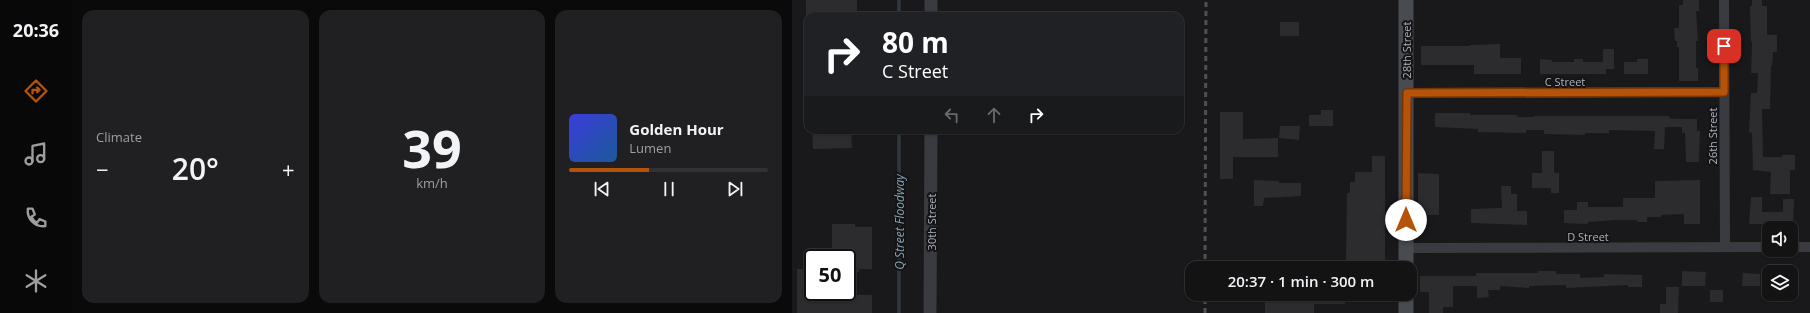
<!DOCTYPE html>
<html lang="en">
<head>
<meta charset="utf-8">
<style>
	body { margin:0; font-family:"Open Sans",sans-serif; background:#202022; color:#f1f3f6; height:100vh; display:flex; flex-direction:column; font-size:15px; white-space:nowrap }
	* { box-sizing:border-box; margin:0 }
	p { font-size:13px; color:#9d9ea0 }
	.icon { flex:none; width:22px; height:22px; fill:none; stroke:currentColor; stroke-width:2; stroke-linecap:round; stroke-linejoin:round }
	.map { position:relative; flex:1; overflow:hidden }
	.panel { display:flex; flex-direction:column; gap:10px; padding:10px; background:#0a0a0b; width:720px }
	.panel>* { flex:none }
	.guide { position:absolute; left:12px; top:12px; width:380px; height:122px; border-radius:12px; box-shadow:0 1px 3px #0004,0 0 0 1px #323234; background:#202124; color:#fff; overflow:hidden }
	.tools { position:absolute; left:970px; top:221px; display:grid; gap:8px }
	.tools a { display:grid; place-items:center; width:36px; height:36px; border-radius:8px; background:#131314; box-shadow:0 1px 3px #0004,0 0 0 1px #323234; font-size:20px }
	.speed { position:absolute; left:12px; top:249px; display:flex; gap:8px; font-size:20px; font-weight:700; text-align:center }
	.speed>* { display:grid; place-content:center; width:52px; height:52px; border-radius:50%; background:#131314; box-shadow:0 1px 3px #0004,0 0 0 1px #323234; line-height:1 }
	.speed .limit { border:2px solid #111; border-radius:6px; background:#fff; color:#111 }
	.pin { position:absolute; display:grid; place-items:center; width:34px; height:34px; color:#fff; margin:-17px; border-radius:8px; box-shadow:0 2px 6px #0006 }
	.me { position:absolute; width:44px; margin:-22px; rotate:0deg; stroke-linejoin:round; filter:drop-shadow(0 0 3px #0008) }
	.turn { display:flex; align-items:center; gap:14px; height:84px; padding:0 12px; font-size:18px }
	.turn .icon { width:52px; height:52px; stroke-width:2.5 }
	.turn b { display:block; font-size:28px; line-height:34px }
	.lanes { display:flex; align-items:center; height:38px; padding:0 12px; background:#0003; justify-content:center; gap:20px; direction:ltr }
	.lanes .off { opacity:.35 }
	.big { font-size:30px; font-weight:600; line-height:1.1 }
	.panel .widget { flex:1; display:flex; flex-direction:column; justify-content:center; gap:6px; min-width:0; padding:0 14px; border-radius:12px; background:#202022 }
	.panel .dial { align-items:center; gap:0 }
	.dial b { font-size:52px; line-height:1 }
	.song { display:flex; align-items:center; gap:12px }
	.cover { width:48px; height:48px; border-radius:6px; background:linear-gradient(135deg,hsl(240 70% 55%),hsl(210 70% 35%)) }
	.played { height:4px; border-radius:2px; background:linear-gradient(90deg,#b45309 40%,#323234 40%) }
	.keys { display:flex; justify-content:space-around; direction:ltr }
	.heat { display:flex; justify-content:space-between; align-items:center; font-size:22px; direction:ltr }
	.panel .tiles { flex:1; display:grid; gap:10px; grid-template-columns:repeat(3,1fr) }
	.trip { position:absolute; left:393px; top:261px; width:232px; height:40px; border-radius:12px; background:#131314; box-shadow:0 1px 3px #0004,0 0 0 1px #323234; font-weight:600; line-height:40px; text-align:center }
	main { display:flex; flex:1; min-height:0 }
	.dock { display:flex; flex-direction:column; width:72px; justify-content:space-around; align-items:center; background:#080808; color:#9d9ea0 }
	.dock .icon { width:28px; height:28px }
	.dock .active { color:#b45309 }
	.dock b { font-size:18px; color:#f1f3f6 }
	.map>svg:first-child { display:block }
</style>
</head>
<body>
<main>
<nav class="dock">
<b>20:36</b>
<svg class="icon active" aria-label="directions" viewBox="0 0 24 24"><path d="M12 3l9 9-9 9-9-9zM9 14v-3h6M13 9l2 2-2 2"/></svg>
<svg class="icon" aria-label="music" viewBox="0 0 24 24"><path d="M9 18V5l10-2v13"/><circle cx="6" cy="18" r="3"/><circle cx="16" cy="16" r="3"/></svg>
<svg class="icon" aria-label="phone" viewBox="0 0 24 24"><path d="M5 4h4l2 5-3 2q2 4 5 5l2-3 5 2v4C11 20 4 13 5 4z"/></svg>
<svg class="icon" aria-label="climate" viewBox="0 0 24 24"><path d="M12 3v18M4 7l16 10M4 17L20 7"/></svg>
</nav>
<section class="panel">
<div class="tiles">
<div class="widget"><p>Climate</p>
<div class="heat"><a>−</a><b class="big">20°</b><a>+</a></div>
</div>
<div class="widget dial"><b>39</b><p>km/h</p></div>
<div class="widget">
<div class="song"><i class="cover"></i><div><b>Golden Hour</b><p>Lumen</p></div></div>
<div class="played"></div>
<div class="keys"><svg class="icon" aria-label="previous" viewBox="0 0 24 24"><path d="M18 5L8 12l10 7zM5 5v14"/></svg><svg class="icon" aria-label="pause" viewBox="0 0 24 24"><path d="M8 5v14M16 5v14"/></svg><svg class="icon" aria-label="next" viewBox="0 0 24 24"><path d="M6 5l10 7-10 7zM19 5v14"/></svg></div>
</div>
</div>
</section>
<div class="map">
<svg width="1018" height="313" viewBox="0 0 1018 313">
	<rect width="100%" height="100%" fill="#19191b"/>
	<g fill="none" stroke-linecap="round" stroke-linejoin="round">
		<path stroke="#2f393f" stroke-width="3.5" d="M107,16V0
			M107,130V313"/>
	</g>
	<path fill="#2c2c2f" d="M14,0H65V16H14Z
		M891,0H907V11H904L906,41H904V68H906V81H887V47H885V41H883L882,28H887V5H891Z
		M960,0H970V6H975V35H985V52H981L980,66H979L978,109H970L971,157H990V155H1003V170H998V194H978L979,172L961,170L960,133L957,132L959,93H965L966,73H959L960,42H959L958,6H960Z
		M488,22H507V36H488Z
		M708,44V58H729V74H682V65H629V46H678V45Z
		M811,49H822V69H814V74H748V59L760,60V62H782V59H791V62H811Z
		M845,59H856V74H832V62H845Z
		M529,110H541V126H517V115H529Z
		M428,112H451V139L486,138V157H441V179H428Z
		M643,113H678V115H725V117H742V116H877V118L883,119H905V131H908L907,162H894L893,133H890V127H873L872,149H862L863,131L817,130V133H793V135L752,134V130H734V133L686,132V129L643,127Z
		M488,126H508L507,140L487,138Z
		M20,130H59L60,148L21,149Z
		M750,151H762V173H767V193H759V188H740V173H750Z
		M580,156H593V260H554L555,193H558V182H563V172H580Z
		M626,173L647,174V215H626Z
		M462,180L487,181V183H509V196L472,198L471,206H462Z
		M908,180V224H892V214L869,215V217H855V222H845V220H823L796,222V224L772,223V210H785V202H796V207H831V198H863V181Z
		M709,186H719V194H725V211H735V225L679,223V209L710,208Z
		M959,197H970V212H991V199H1002L1001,225H992V228H984V225L980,224H957Z
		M40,224H63V227H80V269H67V272H55V258H40Z
		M5,269H21V292H25V294L80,295V313H5Z
		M746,271H764V274H788V278L812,277V274L850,275V287H836V285L774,288V285L737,286V288L708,286V290H696L697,297L685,298V286H661V307H651V313H637V292H628V276H684V273H746Z
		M890,271L914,272L913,286H890Z
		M951,273L968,274V286H950Z
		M874,287H887L886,313H868V304H874Z
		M918,290H931V302H918Z
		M473,294H553V304H522V313H473Z"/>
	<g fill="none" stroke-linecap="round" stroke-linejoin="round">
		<path stroke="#3a3b40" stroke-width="10" d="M932,0L933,247
			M615,93L932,92
			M999,247H1018
			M614,248L977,247"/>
		<path stroke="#3a3b40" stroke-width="13" d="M139,16V0
			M138,313L139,130"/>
		<path stroke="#484b50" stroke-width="15" d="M614,268V0
			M614,313V294"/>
		<path stroke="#4d5055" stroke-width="3" stroke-dasharray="5 4" stroke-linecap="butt" d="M413,268L414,0
			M413,313V294"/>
	</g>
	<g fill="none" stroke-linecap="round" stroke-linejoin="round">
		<defs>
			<path id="route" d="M614,220L615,93L932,92V46"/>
		</defs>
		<use href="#route" stroke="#753606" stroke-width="10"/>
		<use href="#route" stroke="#b45309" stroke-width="7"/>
	</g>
	<g text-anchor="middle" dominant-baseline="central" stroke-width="4" stroke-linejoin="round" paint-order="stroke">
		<g font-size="11" fill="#acb1ba" stroke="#141416">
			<text transform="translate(614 50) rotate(-90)">28th Street</text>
			<text x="773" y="81">C Street</text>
			<text transform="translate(920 136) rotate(-90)">26th Street</text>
			<text transform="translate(139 222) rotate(-90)">30th Street</text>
			<text x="796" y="236">D Street</text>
		</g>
		<g font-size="12" font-style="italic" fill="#84a2b4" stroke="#141416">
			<text transform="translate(107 222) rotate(-90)">Q Street Floodway</text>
		</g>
	</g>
</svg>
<div class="tools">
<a><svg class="icon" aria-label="sound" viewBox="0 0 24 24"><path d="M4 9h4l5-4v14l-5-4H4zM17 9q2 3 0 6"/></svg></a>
<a><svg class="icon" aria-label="layers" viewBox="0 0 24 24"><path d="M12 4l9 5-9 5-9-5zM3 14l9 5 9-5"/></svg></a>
</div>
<div class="speed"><div class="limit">50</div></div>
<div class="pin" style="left:932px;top:46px;background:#d93025"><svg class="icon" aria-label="arrive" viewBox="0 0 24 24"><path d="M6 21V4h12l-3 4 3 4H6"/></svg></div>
<svg class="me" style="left:614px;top:220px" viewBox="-20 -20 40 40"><circle r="19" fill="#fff"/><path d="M0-13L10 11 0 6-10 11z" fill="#b45309"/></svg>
<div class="trip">20:37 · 1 min · 300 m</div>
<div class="guide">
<div class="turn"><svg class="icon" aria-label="right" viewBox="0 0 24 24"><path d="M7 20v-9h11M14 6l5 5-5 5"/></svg><div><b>80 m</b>C Street</div></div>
<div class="lanes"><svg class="icon off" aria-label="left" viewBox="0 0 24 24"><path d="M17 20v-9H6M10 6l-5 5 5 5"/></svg><svg class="icon off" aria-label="ahead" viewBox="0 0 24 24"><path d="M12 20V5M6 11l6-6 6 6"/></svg><svg class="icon" aria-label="right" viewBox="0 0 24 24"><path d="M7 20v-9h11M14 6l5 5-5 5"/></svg></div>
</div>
</div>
</main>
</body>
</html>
